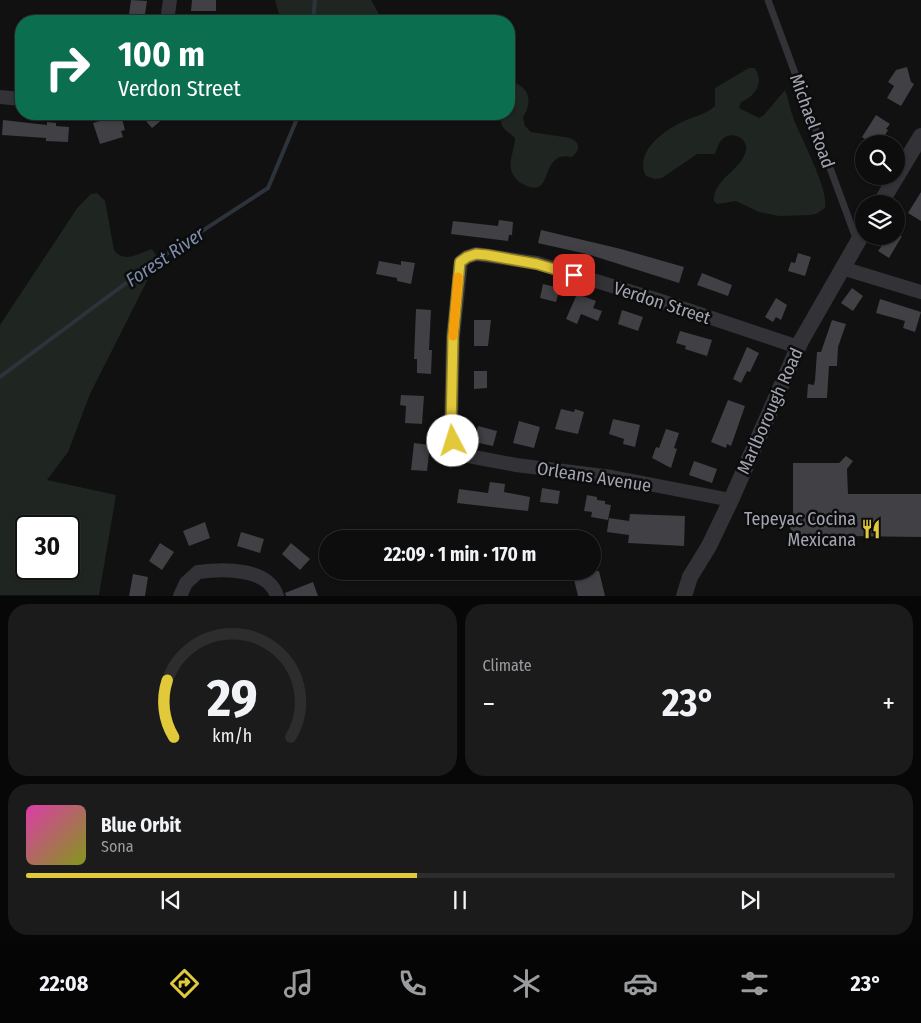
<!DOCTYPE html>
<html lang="en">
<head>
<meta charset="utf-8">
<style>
	body { margin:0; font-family:"Fira Sans Condensed",sans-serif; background:#1b1b1c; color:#f1f3f6; height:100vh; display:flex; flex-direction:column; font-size:19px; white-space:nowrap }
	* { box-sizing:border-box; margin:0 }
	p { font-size:16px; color:#9a9c9e }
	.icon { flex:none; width:28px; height:28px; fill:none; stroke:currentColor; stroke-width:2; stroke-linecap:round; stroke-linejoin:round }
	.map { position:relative; height:596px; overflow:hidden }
	.panel { display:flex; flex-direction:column; gap:8px; padding:8px; background:#070708; flex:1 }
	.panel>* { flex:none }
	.top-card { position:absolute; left:15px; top:15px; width:500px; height:105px; border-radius:20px; box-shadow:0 1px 4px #0004,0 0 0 1px #2d2d2e; background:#0b6e4f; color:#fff; overflow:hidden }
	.fabs { position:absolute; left:855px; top:135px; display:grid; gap:10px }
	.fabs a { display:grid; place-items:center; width:50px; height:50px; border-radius:50%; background:#0d0d0e; box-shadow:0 1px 4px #0004,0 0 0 1px #2d2d2e; font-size:25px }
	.speed { position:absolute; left:15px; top:515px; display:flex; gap:10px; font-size:25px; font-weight:700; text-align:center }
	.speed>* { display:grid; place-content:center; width:65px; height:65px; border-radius:50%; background:#0d0d0e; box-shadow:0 1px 4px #0004,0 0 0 1px #2d2d2e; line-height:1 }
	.speed .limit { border:2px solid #111; border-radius:8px; background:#fff; color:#111 }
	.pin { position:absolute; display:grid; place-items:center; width:42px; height:42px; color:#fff; margin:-21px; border-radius:10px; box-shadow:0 2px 8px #0006 }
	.me { position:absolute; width:55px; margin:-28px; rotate:355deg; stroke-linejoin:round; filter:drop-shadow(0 0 4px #0008) }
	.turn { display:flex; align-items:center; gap:18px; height:105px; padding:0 20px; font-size:22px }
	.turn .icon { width:65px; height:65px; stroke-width:2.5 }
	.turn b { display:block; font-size:35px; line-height:42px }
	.big { font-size:38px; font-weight:700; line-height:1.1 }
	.panel .tile { flex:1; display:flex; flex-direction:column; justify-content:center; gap:8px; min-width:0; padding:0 18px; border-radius:20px; background:#1b1b1c }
	.panel .dial { align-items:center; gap:0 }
	.dial svg { height:130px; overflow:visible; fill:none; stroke:#2d2d2e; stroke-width:7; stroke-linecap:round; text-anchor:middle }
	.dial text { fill:#f1f3f6; stroke:none }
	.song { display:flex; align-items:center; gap:15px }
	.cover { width:60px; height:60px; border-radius:8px; background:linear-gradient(135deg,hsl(320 70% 55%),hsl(70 70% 35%)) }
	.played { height:5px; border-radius:2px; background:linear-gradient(90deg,#e2c939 45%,#2d2d2e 45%) }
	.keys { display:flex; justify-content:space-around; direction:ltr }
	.heat { display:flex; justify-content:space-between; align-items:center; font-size:28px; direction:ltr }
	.panel .tiles { flex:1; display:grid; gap:8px; grid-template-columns:1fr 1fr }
	.tile:last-child { grid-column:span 2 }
	.trip { position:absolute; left:319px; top:530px; width:282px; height:50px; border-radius:25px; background:#0d0d0e; box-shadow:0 1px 4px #0004,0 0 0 1px #2d2d2e; font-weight:700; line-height:50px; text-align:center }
	.menu { display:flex; height:80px; justify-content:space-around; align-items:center; background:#050506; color:#9a9c9e }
	.menu .icon { width:35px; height:35px }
	.menu .selected { color:#e2c939 }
	.menu b { font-size:22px; color:#f1f3f6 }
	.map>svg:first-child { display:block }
</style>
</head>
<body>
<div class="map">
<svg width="921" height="596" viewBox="0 0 921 596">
	<rect width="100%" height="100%" fill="#111112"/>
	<path fill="#1f2621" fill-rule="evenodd" d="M275,0H371L383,21H281Z
		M749,68H755C764,84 756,95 741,102L739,108L759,118L764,115L785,90C789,100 790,110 794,120C802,140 829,190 825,208L816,214L808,215L779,216L759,212L736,201L717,204L714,201C712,180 743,169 746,150C748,139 734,132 725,137C719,141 717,148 715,154H697L662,178L655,179L646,176C634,153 662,132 680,123C691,117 706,115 715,106V88Z
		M515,83C532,90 531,105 523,117L525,126L531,132L570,138C581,143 580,150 572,157C537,150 556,202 523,184C517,181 512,175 511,169C509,160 515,147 515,138C504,128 502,130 499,114H509V84Z
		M97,193L105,201L114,250C124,264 139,253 152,249L160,261L150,275L90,394L68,452L47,480L116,495L99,595H0V325L78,207L91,194ZM69,526V569H26V526Z"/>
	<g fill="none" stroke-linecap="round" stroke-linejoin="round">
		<path stroke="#2d333b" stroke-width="4" d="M313,21L315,0
			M0,377L153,263L268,188L299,114"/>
	</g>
	<path fill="#404045" d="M131,0L147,1L144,21H128Z
		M192,0H216V11H191Z
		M907,67L911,82L914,84L901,106L887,98L894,86L888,82L896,70Z
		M140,114H169L152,128Z
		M121,115L125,130L121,131L123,137L100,144L93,123Z
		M876,115L890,124L886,129L888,130L881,142L875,138L872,144L862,137Z
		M3,120L47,125V122L56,123V126L69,127L68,142L46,141V138L2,135Z
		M921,192V221L908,213Z
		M499,220L513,222L512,235H509L508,241L451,234L453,221L498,226Z
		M541,230L621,249L684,267L679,283L587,254L542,244L538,243Z
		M889,236H902L889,258L878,251Z
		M798,253L811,257L805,276L788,271L791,262L795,263Z
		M379,261L401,265V261L415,263L411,284L397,281V278L376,274Z
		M702,273L732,285L728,296L697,285Z
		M543,284L560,288L556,302L540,298Z
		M852,288L863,296L853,311L841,303Z
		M577,294L596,301L593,308L602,311L598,321L581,314L577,324L566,319Z
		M776,298L787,305L781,320L776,317L773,322L765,317Z
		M880,299L921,312L915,332L903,328L905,321L876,313Z
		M416,309L431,310L429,350H432L431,374L417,373V359H414Z
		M622,310L643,317L638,331L618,324Z
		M474,320H491L488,346H474Z
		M832,320L846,324L838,347L837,366H829L827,398H807L808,384L814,385L815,380L817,352H821Z
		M680,331L712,340L707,356L685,349L686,346L676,343Z
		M747,347L759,353L750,372L747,371L741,383L733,379Z
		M474,371H487V388L474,389Z
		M401,395L424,396L422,424L405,423L406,406L400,405Z
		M728,400L745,406L731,446L727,444L726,448L711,442Z
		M561,409L574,412L575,409L584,412L578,434L555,429Z
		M613,419L640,425L635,447L623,444L624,439L609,434Z
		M519,421L540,427L534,448L513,443Z
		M478,426L497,431L493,446L474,442Z
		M666,429L679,433L674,448L677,449L671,468L652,458L656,447L659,448Z
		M414,443L430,445L427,471L411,470Z
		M846,456L853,461L847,469L848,494H921V537L847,536V537L806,538V539L799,540L796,537L790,528V513H793V463H839Z
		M694,461L717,469L712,483L689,475Z
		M490,482L505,484L504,492L530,497L528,511L457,503L459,489L488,493Z
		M542,488L560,491L558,504L540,502Z
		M587,495L597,497V500L605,501V504L611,505L608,520L591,517L592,512L584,511Z
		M630,514L685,516L684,546L628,543L629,535L607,532L609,518L629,521Z
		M205,522L210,538L189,546L183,531Z
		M241,532L264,539L260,553L237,546Z
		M160,543L174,552L162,570L149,561Z
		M291,543L310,559L300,570L282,554Z
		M572,571H599L605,596H578Z
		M133,574L148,577L145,596H129Z
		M313,582L318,596H286L285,593Z"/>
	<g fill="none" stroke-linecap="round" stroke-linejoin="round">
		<path stroke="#323237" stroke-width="7" d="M768,0L857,241"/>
		<path stroke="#323237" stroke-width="14" d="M167,21L170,0
			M0,97L21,99
			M842,268L921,292
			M731,500L612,477L516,465L463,455L453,441L451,428L453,337L461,262L467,257L476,254L537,263L658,300L798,347
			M180,596L186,583L198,572C222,569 268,567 277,596"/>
		<path stroke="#323237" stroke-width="16" d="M880,204L921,136
			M684,596L690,577L709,546L731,500L801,341L864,231"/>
	</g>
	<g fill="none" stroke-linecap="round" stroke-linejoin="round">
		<defs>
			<path id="route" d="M453,441L451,428L453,337L460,262L467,257L476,254L487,255L537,264L574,275"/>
		</defs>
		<use href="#route" stroke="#938325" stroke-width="12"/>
		<use href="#route" stroke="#e2c939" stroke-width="9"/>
		<path stroke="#f59e0b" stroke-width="9" d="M453,336L458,277"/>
	</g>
	<defs>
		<symbol id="restaurant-bare" viewBox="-9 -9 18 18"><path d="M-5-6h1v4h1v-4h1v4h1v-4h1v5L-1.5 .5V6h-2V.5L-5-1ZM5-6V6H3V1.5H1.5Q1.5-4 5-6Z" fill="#e2c939" stroke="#0c0c0d" stroke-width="2.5" paint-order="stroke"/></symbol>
	</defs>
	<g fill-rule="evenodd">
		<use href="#restaurant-bare" x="857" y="515" width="28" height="28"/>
	</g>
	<g text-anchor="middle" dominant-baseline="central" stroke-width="5" stroke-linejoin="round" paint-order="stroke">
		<g font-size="18" fill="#a3a5b2" stroke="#0c0c0d">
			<text transform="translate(812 121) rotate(70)">Michael Road</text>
			<text transform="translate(662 303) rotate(18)">Verdon Street</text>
			<text transform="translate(770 411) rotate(-66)">Marlborough Road</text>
			<text transform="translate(594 477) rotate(9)">Orleans Avenue</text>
		</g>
		<g font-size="18" fill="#a3a5b2" stroke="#0c0c0d" text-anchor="end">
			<text x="856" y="519">Tepeyac Cocina<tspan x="856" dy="21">Mexicana</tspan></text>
		</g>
		<g font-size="19" font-style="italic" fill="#7c8cab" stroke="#0c0c0d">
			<text transform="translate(165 257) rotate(-34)">Forest River</text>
		</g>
	</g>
</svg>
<div class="fabs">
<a><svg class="icon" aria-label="search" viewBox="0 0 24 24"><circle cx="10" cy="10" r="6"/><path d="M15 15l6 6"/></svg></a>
<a><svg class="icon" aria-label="layers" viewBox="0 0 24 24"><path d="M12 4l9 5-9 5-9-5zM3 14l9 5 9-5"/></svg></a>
</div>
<div class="speed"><div class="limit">30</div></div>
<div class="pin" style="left:574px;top:275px;background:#d93025"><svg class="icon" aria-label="arrive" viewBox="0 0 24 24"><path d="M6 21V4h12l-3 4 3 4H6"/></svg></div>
<svg class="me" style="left:453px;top:441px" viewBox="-20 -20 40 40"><circle r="19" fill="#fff"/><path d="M0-13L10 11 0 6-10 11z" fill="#e2c939"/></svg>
<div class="trip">22:09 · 1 min · 170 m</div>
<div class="top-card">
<div class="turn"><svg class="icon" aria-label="right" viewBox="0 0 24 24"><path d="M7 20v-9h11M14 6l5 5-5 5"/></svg><div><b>100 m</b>Verdon Street</div></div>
</div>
</div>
<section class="panel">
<div class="tiles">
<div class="tile dial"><svg viewBox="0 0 100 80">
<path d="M14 69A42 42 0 1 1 86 69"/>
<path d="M14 69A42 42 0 0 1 10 34" stroke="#e2c939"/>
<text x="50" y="56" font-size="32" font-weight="700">29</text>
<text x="50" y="72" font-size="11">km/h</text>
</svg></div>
<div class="tile"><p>Climate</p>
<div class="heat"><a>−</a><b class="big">23°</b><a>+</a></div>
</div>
<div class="tile">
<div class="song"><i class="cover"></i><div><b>Blue Orbit</b><p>Sona</p></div></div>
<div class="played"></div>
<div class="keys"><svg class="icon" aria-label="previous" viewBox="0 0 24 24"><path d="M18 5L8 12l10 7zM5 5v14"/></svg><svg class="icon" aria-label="pause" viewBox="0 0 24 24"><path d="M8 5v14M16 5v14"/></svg><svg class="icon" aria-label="next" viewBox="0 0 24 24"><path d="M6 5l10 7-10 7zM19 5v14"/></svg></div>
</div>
</div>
</section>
<nav class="menu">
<b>22:08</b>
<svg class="icon selected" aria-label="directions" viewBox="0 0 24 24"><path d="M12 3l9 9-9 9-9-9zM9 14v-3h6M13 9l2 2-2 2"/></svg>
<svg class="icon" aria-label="music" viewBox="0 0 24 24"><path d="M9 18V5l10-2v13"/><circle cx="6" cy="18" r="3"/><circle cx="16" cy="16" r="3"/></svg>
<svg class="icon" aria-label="phone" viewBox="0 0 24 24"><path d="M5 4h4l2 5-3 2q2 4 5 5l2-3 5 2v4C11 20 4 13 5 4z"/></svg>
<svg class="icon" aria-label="climate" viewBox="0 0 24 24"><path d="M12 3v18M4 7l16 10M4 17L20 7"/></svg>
<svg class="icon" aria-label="car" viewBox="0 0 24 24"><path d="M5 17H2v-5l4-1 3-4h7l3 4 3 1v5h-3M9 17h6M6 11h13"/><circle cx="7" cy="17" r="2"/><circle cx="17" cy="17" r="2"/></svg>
<svg class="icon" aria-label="filters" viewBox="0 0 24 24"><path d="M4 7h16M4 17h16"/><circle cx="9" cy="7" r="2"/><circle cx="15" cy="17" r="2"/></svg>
<b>23°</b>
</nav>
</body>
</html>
